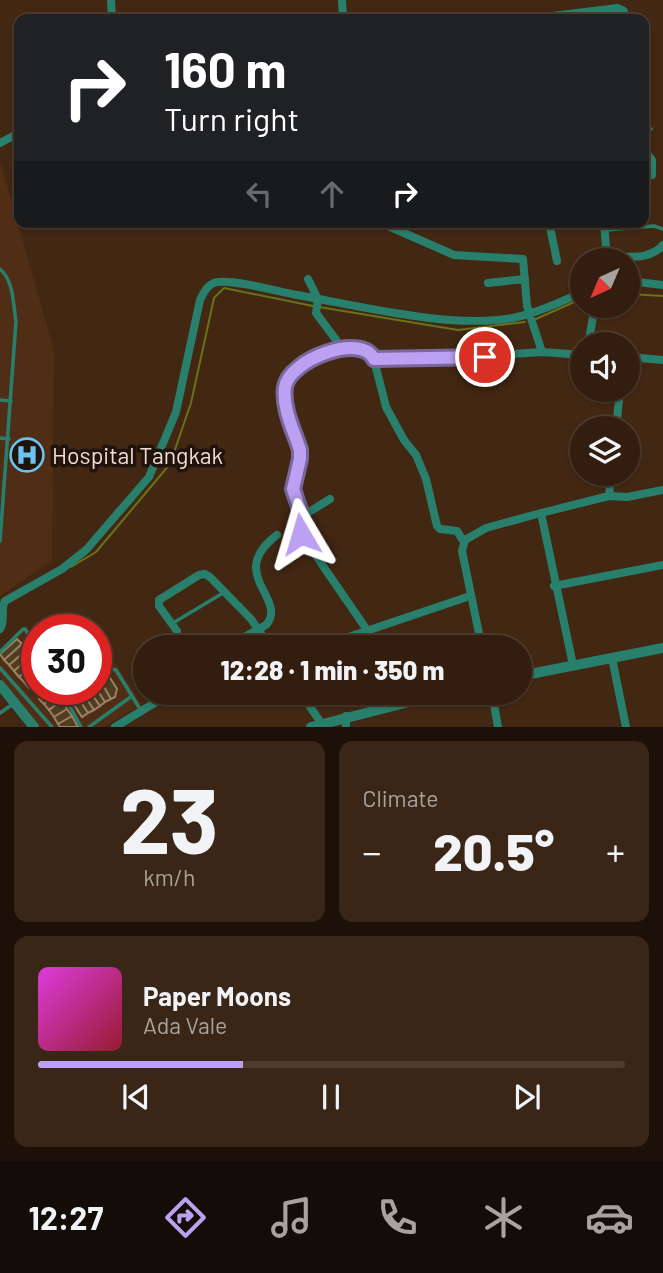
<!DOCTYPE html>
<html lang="en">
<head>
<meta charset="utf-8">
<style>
	body { margin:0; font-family:Barlow,sans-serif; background:#3a2617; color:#f1f3f6; height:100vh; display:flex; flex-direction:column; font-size:26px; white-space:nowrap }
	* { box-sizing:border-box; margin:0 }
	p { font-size:23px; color:#a8a29e }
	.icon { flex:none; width:38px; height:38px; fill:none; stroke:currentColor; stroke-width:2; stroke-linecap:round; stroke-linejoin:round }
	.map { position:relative; height:727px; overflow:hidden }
	.sheet { display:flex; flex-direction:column; gap:14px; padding:14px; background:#1c1008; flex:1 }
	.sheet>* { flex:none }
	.guide { position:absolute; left:14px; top:14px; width:635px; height:214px; border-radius:14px; box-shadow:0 2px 5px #0004,0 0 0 2px #4d3b2e; background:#202124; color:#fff; overflow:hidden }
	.needle { width:46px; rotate:224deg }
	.fabs { position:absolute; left:570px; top:248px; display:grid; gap:14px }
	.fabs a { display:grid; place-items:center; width:70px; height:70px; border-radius:50%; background:#321d0e; box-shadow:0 2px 5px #0004,0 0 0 2px #4d3b2e; font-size:35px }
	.speed { position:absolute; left:21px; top:614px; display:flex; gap:14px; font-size:35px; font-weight:700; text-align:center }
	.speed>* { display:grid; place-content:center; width:91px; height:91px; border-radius:50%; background:#321d0e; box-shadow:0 2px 5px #0004,0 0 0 2px #4d3b2e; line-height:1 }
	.speed .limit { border:10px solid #d22; background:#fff; color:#111 }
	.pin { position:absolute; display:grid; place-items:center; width:60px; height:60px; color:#fff; margin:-30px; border:4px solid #fff; border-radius:50%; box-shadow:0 2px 7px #0007 }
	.me { position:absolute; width:77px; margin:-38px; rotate:353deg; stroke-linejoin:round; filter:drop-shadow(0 0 5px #0008) }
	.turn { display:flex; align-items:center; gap:24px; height:147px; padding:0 35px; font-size:32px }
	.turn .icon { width:91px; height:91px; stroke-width:2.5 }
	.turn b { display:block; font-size:49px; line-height:60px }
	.lanes { display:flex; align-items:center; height:66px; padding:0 35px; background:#0003; justify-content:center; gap:35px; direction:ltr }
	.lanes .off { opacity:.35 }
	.big { font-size:52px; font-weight:800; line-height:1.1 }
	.sheet .tile { flex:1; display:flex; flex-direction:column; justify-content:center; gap:10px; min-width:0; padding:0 24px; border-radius:14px; background:#3a2617 }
	.sheet .dial { align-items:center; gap:0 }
	.dial b { font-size:91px; line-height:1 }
	.song { display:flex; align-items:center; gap:21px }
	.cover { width:84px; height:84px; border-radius:10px; background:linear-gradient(135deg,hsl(300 70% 55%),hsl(350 70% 35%)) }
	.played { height:7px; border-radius:4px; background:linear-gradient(90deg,#bca0f2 35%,#4d3b2e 35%) }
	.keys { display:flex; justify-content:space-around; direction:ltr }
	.heat { display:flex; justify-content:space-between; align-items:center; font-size:38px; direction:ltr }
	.sheet .tiles { flex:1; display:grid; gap:14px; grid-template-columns:1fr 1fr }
	.tile:last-child { grid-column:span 2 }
	.trip { position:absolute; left:133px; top:635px; width:399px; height:70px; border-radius:35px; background:#321d0e; box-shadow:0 2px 5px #0004,0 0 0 2px #4d3b2e; font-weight:800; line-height:70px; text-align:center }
	.tab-bar { display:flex; height:112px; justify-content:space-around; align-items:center; background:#140c06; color:#a8a29e }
	.tab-bar .icon { width:49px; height:49px }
	.tab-bar .current { color:#bca0f2 }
	.tab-bar b { font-size:32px; color:#f1f3f6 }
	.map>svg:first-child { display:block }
</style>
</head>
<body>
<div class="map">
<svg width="663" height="727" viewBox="0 0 663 727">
	<rect width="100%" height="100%" fill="#422713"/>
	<path fill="#502e16" d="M0,161L54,350L52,560L0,596Z
		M26,625L37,643V690H96V672L114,661L141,704L104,727H39L0,678V649Z"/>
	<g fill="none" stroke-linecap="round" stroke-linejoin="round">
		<path stroke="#6a7218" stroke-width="2" d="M628,294L663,296
			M319,307L458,330L525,322
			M536,319L583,298
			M71,567L96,552L170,464L191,403L214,298L224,288L313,306"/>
	</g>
	<path fill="#513d20" stroke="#9a8364" stroke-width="2" d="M17,639L22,644L4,660L0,654Z
		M26,640L30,647L9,665L4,660Z
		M30,647L34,653L14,671L9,665Z
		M34,653L37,661L19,677L14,671Z
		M37,661V671L24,682L19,677Z
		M37,671V681L29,688L24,682Z
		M107,673L117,689L115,697L111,699L99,678Z
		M99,678L111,699L105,702L96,688V680Z
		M96,688L105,702L100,706L89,690H96Z
		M49,690H56L57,692L44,704L39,699Z
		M81,690L94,710L88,713L75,693Z
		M81,690H89L100,706L94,710Z
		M57,692L62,700L49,710L44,704Z
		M75,693L88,713L82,717L69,697Z
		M62,700L67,709L54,717L49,710Z
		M67,709L72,716L58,724L54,717Z
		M72,716L78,727H60L58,724Z"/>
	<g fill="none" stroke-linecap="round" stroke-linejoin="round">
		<path stroke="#28806c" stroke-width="3.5" d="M644,130L651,129
			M644,177L652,175
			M607,230L654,226L663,229
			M0,269C14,281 13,304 16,321L0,541
			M0,400L11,401
			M0,438L9,439
			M173,623L223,593
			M0,652L23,629H25L37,648
			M0,668L52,727
			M96,676L109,668L116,670L140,709
			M61,690L81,727
			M64,695L74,690
			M0,713L13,704
			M89,727L132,696"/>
		<path stroke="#28806c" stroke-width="8" d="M111,0L112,19
			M342,0L343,19
			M528,19L618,8L624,11L625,19
			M0,143L19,133
			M644,155H648L652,160V175
			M644,206L646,205
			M379,222L454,255L523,259L527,306L542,352
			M549,222L557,261
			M604,222L607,261
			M608,256C628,256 649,261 663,245
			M308,279L318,299L316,313L342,348L362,349L373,356L386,407L404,440L416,455L426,479L437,526L440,529L457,531L464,542
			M628,281L663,285
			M488,283L525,279
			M588,345L595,306
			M342,348C268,375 280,382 300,450V459L293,489L300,510L301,534L367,630
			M628,357L663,360
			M374,359L419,357H468L542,352L583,355
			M616,429L620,390
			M609,496L611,474
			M541,513L573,665
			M301,517L330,499
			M554,586L663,565
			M0,629C6,620 0,609 5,601L62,569L86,550L149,477L176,412L200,300C204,292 208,283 218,282C237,280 276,291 297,295C360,306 451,329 513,318C537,313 561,302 583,292
			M177,631L159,606V600L199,575L205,574L210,577L251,619L271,648
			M224,648L266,625C289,599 225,574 277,535
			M252,648L266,640
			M316,648L470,596
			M482,648L462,551L465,540L486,528L541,513L609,496L627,497L663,490
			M612,658L626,727
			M301,693L321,723
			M492,693L498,727
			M115,727L171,693
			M346,727V716"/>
		<path stroke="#28806c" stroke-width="10" d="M520,676L663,648
			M0,685L34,727
			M311,727L444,693"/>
	</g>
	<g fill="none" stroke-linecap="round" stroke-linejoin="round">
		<defs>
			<path id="route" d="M301,534L300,510L293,489L300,459V450C294,431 282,408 285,387C289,360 361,332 374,359L485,357"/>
		</defs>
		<use href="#route" stroke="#7a689d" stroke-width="18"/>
		<use href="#route" stroke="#bca0f2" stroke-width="12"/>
	</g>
	<defs>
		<symbol id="hospital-ring" viewBox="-11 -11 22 22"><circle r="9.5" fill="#20130b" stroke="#6cc3f2" stroke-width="1.5"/><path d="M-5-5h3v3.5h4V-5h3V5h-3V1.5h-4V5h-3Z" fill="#6cc3f2"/></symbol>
	</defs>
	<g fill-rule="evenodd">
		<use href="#hospital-ring" x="8" y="436" width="38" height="38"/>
	</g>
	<g text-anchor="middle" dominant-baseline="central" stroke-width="7" stroke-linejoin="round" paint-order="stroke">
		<g font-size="23" fill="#f0ddd2" stroke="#20130b" text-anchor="start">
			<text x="52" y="455">Hospital Tangkak</text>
		</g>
	</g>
</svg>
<div class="fabs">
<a><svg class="needle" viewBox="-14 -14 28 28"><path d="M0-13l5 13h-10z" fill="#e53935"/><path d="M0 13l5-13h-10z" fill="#a8a29e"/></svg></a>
<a><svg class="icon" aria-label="sound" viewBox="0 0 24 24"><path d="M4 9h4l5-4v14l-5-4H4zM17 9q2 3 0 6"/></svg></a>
<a><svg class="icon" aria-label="layers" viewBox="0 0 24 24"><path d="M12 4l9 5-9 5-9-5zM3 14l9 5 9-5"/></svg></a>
</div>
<div class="speed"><div class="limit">30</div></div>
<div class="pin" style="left:485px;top:357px;background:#d93025"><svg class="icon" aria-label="arrive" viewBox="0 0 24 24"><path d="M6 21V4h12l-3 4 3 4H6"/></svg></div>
<svg class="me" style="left:301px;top:534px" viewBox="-20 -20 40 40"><path d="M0-17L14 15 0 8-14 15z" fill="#bca0f2" stroke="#fff" stroke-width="4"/></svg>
<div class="trip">12:28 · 1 min · 350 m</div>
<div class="guide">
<div class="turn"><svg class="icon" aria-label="right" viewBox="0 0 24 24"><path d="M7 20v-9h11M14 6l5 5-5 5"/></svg><div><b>160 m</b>Turn right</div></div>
<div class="lanes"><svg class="icon off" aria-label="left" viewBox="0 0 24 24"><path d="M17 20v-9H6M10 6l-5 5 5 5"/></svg><svg class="icon off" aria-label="ahead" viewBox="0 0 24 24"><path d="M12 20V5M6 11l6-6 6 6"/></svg><svg class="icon" aria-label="right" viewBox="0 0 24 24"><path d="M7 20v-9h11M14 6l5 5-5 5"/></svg></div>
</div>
</div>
<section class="sheet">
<div class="tiles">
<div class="tile dial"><b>23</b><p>km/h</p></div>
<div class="tile"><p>Climate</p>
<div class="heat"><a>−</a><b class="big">20.5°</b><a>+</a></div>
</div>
<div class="tile">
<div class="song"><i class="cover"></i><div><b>Paper Moons</b><p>Ada Vale</p></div></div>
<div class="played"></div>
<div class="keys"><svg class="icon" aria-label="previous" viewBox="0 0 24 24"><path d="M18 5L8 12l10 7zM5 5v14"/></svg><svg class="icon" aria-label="pause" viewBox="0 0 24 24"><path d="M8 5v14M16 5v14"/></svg><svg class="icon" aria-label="next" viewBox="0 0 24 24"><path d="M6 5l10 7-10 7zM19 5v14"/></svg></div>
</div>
</div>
</section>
<nav class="tab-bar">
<b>12:27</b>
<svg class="icon current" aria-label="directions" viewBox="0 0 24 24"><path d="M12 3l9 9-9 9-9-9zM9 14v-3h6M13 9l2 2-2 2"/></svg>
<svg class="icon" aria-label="music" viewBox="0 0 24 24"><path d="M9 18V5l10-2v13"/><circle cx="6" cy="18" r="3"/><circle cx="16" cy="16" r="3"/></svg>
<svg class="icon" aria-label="phone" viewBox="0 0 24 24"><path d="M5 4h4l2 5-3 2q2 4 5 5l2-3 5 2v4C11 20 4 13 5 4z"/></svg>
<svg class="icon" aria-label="climate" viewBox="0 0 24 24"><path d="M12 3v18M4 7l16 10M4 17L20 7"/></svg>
<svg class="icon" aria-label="car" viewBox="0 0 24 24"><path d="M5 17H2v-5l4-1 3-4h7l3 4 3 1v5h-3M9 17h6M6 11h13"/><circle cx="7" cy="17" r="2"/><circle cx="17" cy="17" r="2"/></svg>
</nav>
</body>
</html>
